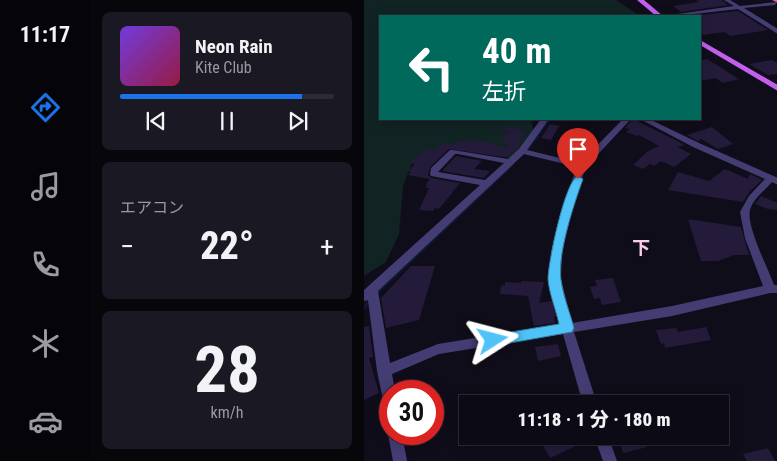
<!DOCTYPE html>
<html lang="ja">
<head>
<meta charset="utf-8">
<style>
	body { margin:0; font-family:"Roboto Condensed","Noto Sans JP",sans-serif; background:#1a1822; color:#f1f3f6; height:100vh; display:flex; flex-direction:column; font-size:19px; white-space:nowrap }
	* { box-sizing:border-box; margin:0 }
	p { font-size:16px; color:#9a9aa0 }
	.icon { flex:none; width:28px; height:28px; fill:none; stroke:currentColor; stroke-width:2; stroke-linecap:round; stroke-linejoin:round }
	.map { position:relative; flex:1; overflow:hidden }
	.panel { display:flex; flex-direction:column; gap:12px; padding:12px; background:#07060b; width:274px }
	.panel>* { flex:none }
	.hud { position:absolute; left:15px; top:15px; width:322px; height:105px; border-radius:0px; box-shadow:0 2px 12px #0003,0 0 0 1px #2c2b34; background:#00695c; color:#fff; overflow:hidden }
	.speed { position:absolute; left:15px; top:380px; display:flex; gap:10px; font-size:25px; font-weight:700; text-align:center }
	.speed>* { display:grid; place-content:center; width:65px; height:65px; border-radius:50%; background:#0c0a14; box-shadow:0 2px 12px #0003,0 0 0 1px #2c2b34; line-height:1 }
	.speed .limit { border:8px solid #d22; background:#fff; color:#111 }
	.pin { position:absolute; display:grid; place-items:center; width:42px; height:42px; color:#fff; margin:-51px -21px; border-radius:50% 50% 50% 0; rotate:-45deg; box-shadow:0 0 5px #0007 }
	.pin .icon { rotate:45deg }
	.me { position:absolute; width:55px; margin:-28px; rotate:81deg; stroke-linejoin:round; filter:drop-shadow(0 0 4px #0008) }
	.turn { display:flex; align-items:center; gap:18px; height:105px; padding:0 20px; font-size:22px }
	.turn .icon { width:65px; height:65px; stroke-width:2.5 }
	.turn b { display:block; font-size:35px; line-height:42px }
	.big { font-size:38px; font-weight:800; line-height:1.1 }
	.panel .widget { flex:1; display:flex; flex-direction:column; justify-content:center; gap:8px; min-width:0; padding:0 18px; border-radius:8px; background:#1a1822 }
	.panel .dial { align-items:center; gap:0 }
	.dial b { font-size:65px; line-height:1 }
	.song { display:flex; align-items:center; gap:15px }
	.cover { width:60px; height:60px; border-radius:8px; background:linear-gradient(135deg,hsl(260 70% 55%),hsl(340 70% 35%)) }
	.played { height:5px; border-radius:2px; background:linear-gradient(90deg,#1a73e8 85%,#2c2b34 85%) }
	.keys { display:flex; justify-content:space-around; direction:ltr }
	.heat { display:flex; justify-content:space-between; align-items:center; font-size:28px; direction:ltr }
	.trip { position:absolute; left:95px; top:395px; width:270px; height:50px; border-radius:0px; background:#0c0a14; box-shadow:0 2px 12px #0003,0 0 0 1px #2c2b34; font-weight:800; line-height:50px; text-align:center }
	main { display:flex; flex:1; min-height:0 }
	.dock { display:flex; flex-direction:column; width:90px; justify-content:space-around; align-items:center; background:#050408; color:#9a9aa0 }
	.dock .icon { width:35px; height:35px }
	.dock .active { color:#1a73e8 }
	.dock b { font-size:22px; color:#f1f3f6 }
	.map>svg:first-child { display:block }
</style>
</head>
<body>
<main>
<nav class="dock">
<b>11:17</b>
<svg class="icon active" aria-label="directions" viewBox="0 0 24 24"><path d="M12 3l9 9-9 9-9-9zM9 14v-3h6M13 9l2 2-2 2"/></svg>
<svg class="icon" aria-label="music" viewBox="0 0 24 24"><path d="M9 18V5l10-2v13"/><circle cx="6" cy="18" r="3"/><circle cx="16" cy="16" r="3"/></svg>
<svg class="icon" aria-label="phone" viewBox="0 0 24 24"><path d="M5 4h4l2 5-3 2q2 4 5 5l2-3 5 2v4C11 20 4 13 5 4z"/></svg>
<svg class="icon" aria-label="climate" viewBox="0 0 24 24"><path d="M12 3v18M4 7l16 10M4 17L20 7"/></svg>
<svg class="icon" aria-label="car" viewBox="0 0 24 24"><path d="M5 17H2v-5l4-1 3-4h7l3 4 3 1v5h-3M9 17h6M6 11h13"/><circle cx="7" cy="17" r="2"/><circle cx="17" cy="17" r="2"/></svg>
</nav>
<section class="panel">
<div class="widget">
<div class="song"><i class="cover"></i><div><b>Neon Rain</b><p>Kite Club</p></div></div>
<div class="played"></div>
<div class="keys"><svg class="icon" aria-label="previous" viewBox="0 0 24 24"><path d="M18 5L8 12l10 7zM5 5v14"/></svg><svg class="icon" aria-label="pause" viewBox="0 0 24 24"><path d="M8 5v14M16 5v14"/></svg><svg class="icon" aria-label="next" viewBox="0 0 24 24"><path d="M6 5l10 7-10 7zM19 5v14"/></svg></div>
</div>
<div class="widget"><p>エアコン</p>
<div class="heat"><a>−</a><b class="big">22°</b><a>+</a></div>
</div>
<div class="widget dial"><b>28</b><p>km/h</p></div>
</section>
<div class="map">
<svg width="414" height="461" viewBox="0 0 414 461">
	<rect width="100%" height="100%" fill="#100d1a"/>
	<path fill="#112323" d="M0,0H252L276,16H16V119H167L170,136L159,151L145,158L86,148L48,163L39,186L35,234L22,262L0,276Z"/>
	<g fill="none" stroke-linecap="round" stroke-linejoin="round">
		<path stroke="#0d1833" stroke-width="2.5" d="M161,153L186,119
			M143,170L149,164"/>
		<path stroke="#0d1833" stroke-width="3" d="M12,294L144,169"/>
		<path stroke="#0d1833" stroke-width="4.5" d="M0,307L6,300"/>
	</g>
	<path fill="#231b39" d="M332,0H358L364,5L317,12L309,6L335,2Z
		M374,11L404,30L366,36L361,32L339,35L336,32V16H327Z
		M343,59L375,79L359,83L352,78L336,81V61Z
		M408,60L414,63V74L404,75L385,64Z
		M269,119L321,145L313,147L327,154L310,167L297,161L290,166L286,164L279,169L269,165L284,151L295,146L275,135L273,136L262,132L266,129L261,128Z
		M186,124L195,126L187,140L177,138Z
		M149,125L163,135L154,139L157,143L154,148L140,157L85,149L66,167L64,175L67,178L96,183L75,209L71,208L69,211L55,210L65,188H61L63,185H61L66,179L44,175L47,172L44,171L51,164L46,163L55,154L65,150L72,151L78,143L90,144L98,141H116L144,148L137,135L146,133L139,128Z
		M348,127L369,144L354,149L337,139L334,141L323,135Z
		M92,156L118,161L110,169L126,171L120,178L78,171Z
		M361,169L384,179L386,174L398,180L386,191L379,202L304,190L314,172L345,181Z
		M397,196L414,203V210L404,209L391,204Z
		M324,219L377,227L385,255H370L354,261H337Z
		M47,266H71L55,320L22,328L17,298Z
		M249,278L257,302L238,305L236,298L230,299L226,287L233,286L231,280Z
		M157,281L180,282L175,303L188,301L192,316L190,317L191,323L170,326L164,296L136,294L137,285L141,286V282L157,283Z
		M5,326L9,357L5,358L15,393L0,400V327Z
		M342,327L347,340L301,348L300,343L297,344L292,330L312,328L314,332Z
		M194,344L197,356L174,361L171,347Z
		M183,436H228L229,438L186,458L176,440Z
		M261,436H279L283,447L259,453L255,439L261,438Z
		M404,448L411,461H383L379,454Z"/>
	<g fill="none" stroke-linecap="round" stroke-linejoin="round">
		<path fill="#433d74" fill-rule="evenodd" d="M360,0H366L376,6L413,2L411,5L380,8L414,29V34L374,9L313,16H299L370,6Z
			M177,119H185L163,150L216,163L259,119H267L222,167L209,205L198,254L197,279L208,323L308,306L399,286L381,238L376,212L385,196L401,179L329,147L276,119H285L335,143L414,178V185L408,182C400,191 389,199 386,210C382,226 404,268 410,285H414V293H406L308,316L210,332L233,404H219L199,334L75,354L28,374L31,391H26V411L21,409L13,371L4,300L0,301V290L116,185L67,176L66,174L67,168L86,150H89L144,159L155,149ZM91,154H94L140,163L121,180L74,172ZM160,154L213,167C202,197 183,248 186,279C187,294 193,310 196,324L74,344L26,363L14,291Z
			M26,429V434H38L43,461H29L24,434Z
			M230,436H244L253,461H239Z"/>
		<path fill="#c25fed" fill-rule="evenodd" d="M273,0H280L299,16H292Z
			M336,40L414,85V91L336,45Z"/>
		<path fill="#ec5492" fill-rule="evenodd" d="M408,0H414V3Z"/>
	</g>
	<path fill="#4fc3f7" stroke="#337fa1" d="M214,176L219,179C210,204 193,254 197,280C199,296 206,313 210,328L208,332L129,346L124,344L122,340L124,336L129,335L195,324C192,310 185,293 184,279C184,263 201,180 214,176Z"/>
	<g text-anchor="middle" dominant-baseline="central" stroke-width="5" stroke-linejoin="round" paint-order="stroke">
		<g font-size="18" font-weight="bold" fill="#f9cde6" stroke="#100d1a">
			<text x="277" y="247">下</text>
		</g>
	</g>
</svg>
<div class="speed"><div class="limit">30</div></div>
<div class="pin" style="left:214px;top:179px;background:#d93025"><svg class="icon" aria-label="arrive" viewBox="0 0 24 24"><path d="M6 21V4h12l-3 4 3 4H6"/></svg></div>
<svg class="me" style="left:129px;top:340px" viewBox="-20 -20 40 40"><path d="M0-17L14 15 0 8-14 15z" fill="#4fc3f7" stroke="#fff" stroke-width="4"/></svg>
<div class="trip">11:18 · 1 分 · 180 m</div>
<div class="hud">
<div class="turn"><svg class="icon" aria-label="left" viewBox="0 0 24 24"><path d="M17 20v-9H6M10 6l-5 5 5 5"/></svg><div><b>40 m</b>左折</div></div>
</div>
</div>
</main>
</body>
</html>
